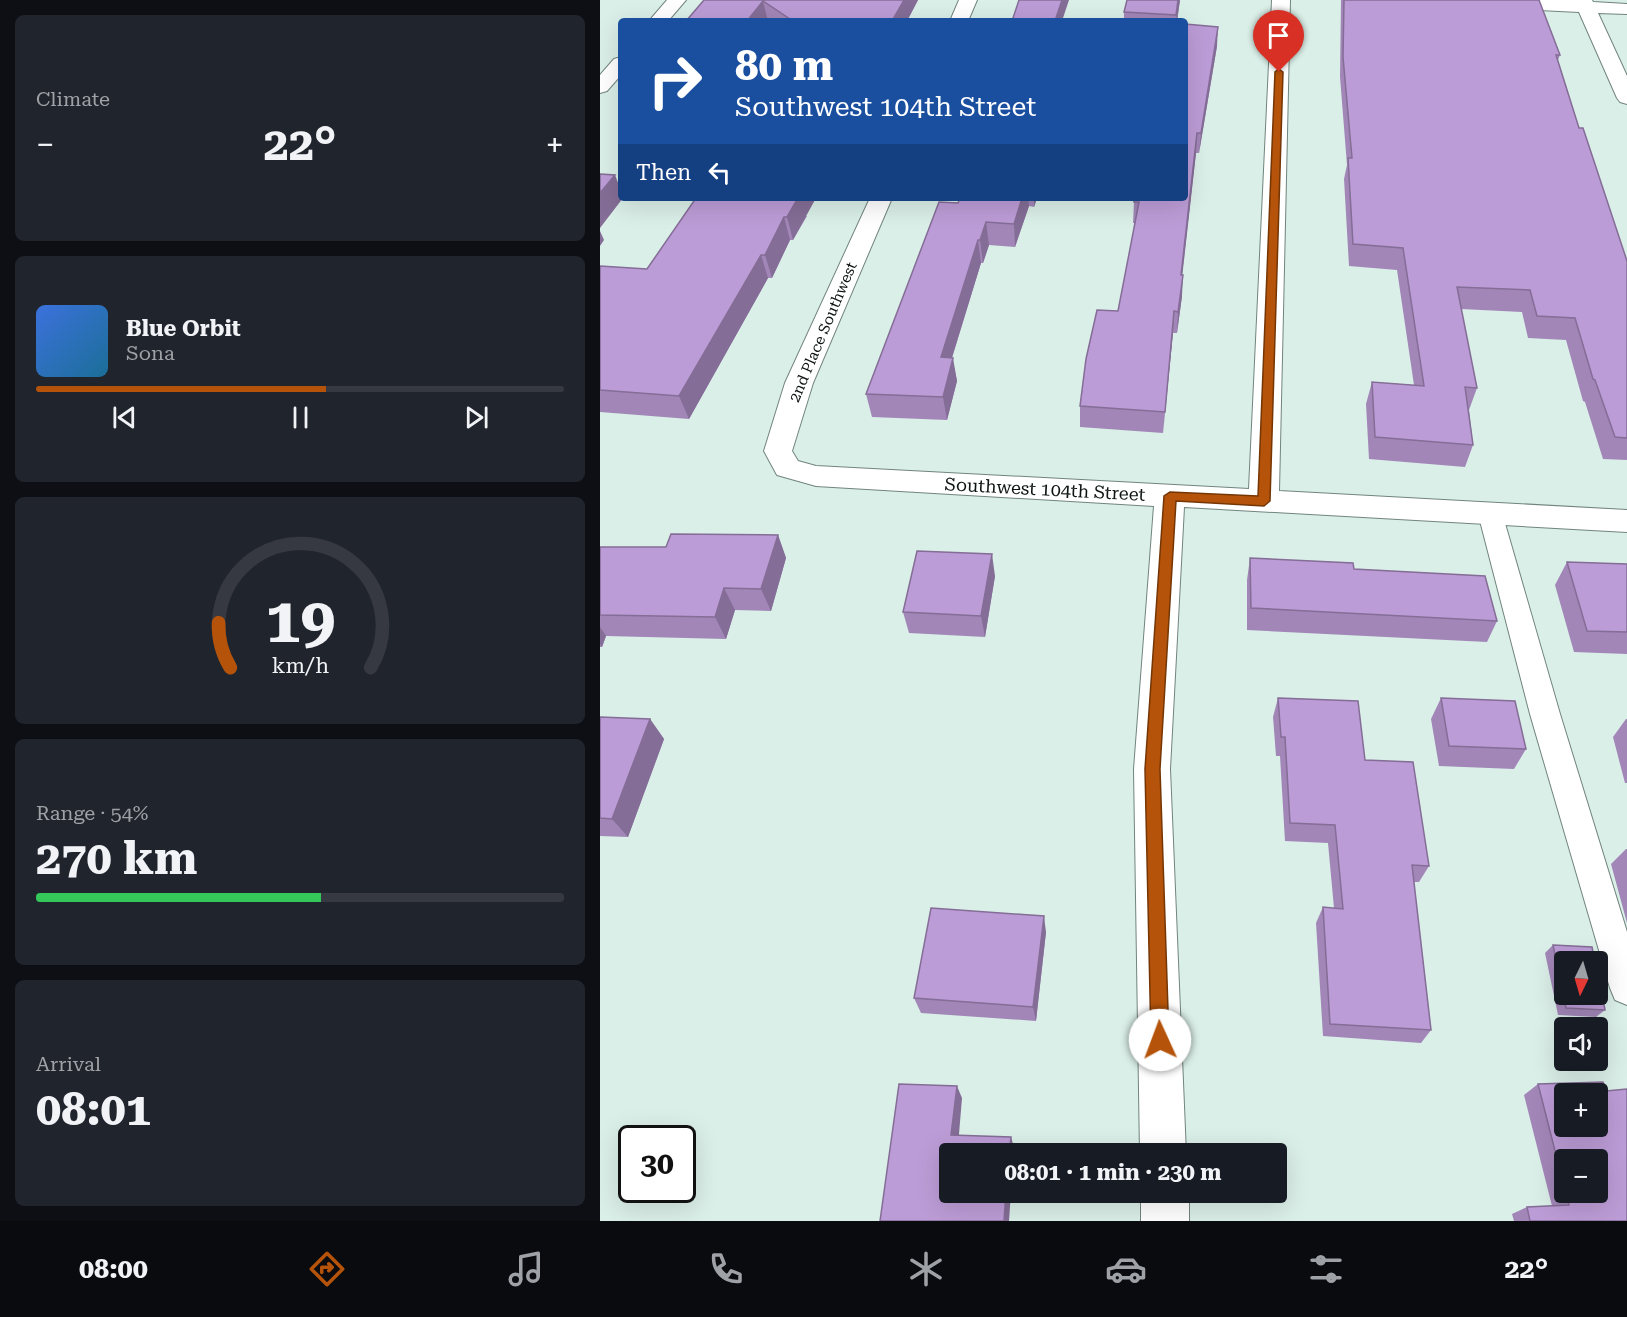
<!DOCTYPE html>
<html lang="en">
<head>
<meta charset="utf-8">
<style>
	body { margin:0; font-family:"Roboto Serif",serif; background:#20242c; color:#f1f3f6; height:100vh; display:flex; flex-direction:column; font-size:22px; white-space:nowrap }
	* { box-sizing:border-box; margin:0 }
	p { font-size:20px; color:#9ea1a6 }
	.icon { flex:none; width:33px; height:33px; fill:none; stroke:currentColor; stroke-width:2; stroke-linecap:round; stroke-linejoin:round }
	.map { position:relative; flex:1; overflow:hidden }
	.details { display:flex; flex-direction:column; gap:15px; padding:15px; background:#0d0f14; width:600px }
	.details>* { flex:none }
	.top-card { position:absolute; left:18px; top:18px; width:570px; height:183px; border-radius:6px; box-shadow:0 6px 24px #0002; background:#1a4fa0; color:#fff; overflow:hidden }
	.needle { width:39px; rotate:185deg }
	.buttons { position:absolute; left:954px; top:951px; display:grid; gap:12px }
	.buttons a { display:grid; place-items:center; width:54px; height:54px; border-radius:6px; background:#171b24; box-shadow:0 6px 24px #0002; font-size:30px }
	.speed { position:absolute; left:18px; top:1125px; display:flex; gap:12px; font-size:30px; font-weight:700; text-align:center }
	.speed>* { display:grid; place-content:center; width:78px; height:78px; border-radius:50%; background:#171b24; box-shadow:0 6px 24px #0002; line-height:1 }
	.speed .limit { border:3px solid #111; border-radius:9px; background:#fff; color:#111 }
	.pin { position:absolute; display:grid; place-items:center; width:51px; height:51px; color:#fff; margin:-62px -26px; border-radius:50% 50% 50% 0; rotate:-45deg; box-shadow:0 0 6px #0007 }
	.pin .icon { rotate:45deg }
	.me { position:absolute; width:66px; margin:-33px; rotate:358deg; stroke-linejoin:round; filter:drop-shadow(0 0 4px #0008) }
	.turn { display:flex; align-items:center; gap:21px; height:126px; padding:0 18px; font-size:27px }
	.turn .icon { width:78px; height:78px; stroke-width:2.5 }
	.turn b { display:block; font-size:42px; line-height:51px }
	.then { display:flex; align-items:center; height:57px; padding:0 18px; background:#0003; gap:12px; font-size:22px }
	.big { font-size:45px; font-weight:700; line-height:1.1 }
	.details .card { flex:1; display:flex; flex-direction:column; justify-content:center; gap:9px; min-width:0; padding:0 21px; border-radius:9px; background:#20242c }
	.details .dial { align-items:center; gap:0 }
	.dial svg { height:156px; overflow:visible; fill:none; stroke:#363941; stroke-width:7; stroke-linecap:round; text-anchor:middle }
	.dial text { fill:#f1f3f6; stroke:none }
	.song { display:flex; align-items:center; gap:18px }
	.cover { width:72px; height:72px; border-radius:9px; background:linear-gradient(135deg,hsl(220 70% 55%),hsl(200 70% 35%)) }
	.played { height:6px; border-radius:3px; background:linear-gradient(90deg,#b45309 55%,#363941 55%) }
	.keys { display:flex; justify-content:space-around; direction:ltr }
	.heat { display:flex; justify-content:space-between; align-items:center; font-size:33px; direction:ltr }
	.charge { height:9px; border-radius:4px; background:linear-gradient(90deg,#34c759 54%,#363941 0) }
	.trip { position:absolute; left:339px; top:1143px; width:348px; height:60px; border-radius:6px; background:#171b24; box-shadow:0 6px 24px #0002; font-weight:700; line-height:60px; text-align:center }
	.menu { display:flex; height:96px; justify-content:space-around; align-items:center; background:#090b0e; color:#9ea1a6 }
	.menu .icon { width:42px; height:42px }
	.menu .selected { color:#b45309 }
	.menu b { font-size:27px; color:#f1f3f6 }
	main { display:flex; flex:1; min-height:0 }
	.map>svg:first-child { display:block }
</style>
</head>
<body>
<main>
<section class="details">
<div class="card"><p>Climate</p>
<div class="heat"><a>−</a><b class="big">22°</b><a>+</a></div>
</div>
<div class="card">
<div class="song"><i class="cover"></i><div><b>Blue Orbit</b><p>Sona</p></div></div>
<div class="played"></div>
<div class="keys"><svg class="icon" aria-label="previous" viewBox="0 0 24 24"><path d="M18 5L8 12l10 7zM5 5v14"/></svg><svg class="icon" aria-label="pause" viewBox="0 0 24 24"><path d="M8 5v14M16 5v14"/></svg><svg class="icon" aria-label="next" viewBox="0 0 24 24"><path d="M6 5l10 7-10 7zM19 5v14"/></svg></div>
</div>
<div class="card dial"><svg viewBox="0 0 100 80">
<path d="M14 69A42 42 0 1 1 86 69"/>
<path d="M14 69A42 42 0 0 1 8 46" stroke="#b45309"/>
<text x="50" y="56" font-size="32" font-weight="700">19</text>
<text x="50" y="72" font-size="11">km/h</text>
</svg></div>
<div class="card"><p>Range · 54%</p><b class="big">270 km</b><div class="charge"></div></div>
<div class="card"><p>Arrival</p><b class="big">08:01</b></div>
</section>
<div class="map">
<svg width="1027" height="1221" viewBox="0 0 1027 1221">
	<rect width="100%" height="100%" fill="#daefe8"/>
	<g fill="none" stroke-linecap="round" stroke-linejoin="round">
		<defs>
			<path id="service" d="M890,504L899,507L902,513L960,714L1027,932V1005L1015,1000L1010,988L930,714L878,513L881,507Z"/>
			<path id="minor" d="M67,0H86L68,21H49Z
				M359,0H377L368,21H350Z
				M672,0H690L679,491L1027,510V532L584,507L570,769L586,1154H540L534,769L554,506L216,486L177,475L164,451L185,383L270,198H292L213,383L192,451L198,461L216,466L649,489Z
				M824,0H992L993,2L1027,4V14L998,13L1027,76V104L1020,102L1017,98L979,12L833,5L827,4Z
				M21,57V75L7,91L0,93V75L14,59Z
				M541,1192H589V1221H541Z"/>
		</defs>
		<use href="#service" stroke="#71847d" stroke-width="2"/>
		<use href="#minor" stroke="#71847d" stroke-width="2"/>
		<use href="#service" fill="#fff" fill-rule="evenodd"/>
		<use href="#minor" fill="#fff" fill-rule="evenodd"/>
	</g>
	<path fill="#a286b8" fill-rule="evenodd" d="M104,0H318L307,21H86Z
		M580,0L577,21H524V12Z
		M741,0H939L960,55L958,60L979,128L1027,261V460L1003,459L985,402L983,401L966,340L928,338L922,312L861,309L877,388L869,410L873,445L865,467L769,459L766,404L772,382L814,385L797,270L749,266L744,179L747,165L740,77Z
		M585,24L617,46L599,153H596L582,275V296L577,333H573L563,433L480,427V406L518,311L535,223H533L534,202Z
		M96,198L207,216L193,240H190L172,278H168L89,419L0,412V266L47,269Z
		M360,198H437L434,207L429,206L415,247L389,245L383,263H381L352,358L357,381L347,420L272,417L266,394Z
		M178,535L186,558L171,611L135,610L126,639L6,636L2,647H0V547H66Z
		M650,558L754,569L897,621L887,642L647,630V580Z
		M967,562L1027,564V654L974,652L955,585Z
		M395,576L385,637L309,633L303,612Z
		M678,698L765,760L829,866L819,882H814L831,1030L821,1043L723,1036L716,923L723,907L734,908L728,843L685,841L680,756H676L673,717Z
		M841,698L926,749L914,769L839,766L831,719Z
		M0,717L50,719L64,739L28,837L0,836Z
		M1026,719H1027V783H1025L1013,737Z
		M1026,849H1027V923L1011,864Z
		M446,932L436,1021L321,1013L314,998Z
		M953,945L1005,1010L996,1017L958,1015L945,953Z
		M938,1084L1006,1091L1027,1221H914L912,1214L927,1207L952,1206L924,1095ZM964,1160L998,1192H964Z"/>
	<path fill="#846d96" d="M304,0H318L307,21H292Z
		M462,0H469L462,21H455Z
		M578,0H580L577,21H576Z
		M163,1L168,21H147Z
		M618,27L617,46L599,153L601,133Z
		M597,133L596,153L580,296L581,275Z
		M15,175L21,190V198H23L0,228V193Z
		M198,198H216L193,240L187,217Z
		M422,198H428L429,206L415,247L414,224Z
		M434,198H437L434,207Z
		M184,217L190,240L172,278L165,255Z
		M386,222L389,245L383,263L380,240Z
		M0,231L4,240L0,246Z
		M378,240L381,263L345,380L341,357Z
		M161,255L168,278L89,419L79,396Z
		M583,275L582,296L577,333L578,312Z
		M574,311L573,333L563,433L565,412Z
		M353,358L357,381L347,420L343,397Z
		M178,535L186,558L171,611L161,589Z
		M392,554L395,576L385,637L381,616Z
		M124,588L135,610L126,639L115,617Z
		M0,627L6,636L2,647L0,644Z
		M50,719L64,739L28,837L12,819Z
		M444,916L446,932L436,1021L433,1007Z
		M357,1086L362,1098L358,1146L351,1135Z
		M411,1137L414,1147V1154H409Z
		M406,1192H411L409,1221H404Z"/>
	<path fill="#bc9cd6" stroke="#846d96" stroke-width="1.5" fill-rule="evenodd" d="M104,0H304L292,21H193L163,1L147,21H86Z
		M419,0H462L455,21H412Z
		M527,0H578L576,15L524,12Z
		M744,0H939L960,55H956L979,128H983L1027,261V438L1015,437L995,380L993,379L975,318L937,316L930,290L857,287L877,388L865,387L873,445L775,437L772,382L824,386L803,248L753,244L748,158H752L743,57Z
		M585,24L618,27L601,133H597L581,275H583L578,312L574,311L565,412L480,406L486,359L497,310L518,311L539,202H534V198H585Z
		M0,174L15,175L0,193Z
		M96,198H198L187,217H184L165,255H161L79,396L0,390V266L47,269Z
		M360,198H422L414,224L386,222L380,240H378L341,357L353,358L343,397L266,394L339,202L358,203Z
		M71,534L178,535L161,589L124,588L115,617L0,615V547H66Z
		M317,551L392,554L381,616L303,612Z
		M650,558L753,563L754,569L885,576L897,621L651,608Z
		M967,562L1027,564V632L987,631Z
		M678,698L758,701L765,760L813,762L829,866L812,865L831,1030L730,1024L723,907L743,909L735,825L690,823L685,737H681Z
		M841,698L915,701L926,749L849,746Z
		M0,717L50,719L12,819L0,818Z
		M331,908L444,916L433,1007L314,998Z
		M953,945L992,947L995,962H964V994H998V973L1005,1010L966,1008Z
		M1003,1082L1006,1091L1027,1089V1221H930L927,1207L969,1205L966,1192H998V1160H964V1186L938,1084ZM964,1094H998V1126H964Z
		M299,1084L357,1086L351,1135L411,1137L409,1154H350V1192H406L404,1221H280Z"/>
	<path fill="#b45309" stroke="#753606" stroke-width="1.5" d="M679,69L683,72L670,501L664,506L576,501L560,769L569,1040L567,1047L560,1049L554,1047L551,1040L545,769L564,496L570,492L658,496L675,72Z"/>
	<g text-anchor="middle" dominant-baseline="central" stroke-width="4.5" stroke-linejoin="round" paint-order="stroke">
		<g font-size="15" fill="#0d1412" stroke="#fff">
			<text transform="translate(223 332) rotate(-67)">2nd Place Southwest</text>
		</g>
		<g font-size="18" fill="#0d1412" stroke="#fff">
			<text transform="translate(445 489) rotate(3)">Southwest 104th Street</text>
		</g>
	</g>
</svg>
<div class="buttons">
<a><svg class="needle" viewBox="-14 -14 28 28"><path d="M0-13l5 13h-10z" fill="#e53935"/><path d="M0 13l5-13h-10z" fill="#9ea1a6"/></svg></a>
<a><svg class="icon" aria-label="sound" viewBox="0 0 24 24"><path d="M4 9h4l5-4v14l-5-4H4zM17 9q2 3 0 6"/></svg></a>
<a>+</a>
<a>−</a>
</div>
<div class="speed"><div class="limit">30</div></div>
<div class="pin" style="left:679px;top:72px;background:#d93025"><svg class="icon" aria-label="arrive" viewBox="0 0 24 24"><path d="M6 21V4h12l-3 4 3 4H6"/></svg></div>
<svg class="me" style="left:560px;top:1040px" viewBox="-20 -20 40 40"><circle r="19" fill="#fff"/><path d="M0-13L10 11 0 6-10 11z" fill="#b45309"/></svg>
<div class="trip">08:01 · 1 min · 230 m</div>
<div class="top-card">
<div class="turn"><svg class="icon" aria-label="right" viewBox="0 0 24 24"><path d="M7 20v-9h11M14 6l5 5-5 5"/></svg><div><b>80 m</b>Southwest 104th Street</div></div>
<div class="then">Then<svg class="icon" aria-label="left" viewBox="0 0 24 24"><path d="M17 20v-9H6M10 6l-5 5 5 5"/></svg></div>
</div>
</div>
</main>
<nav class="menu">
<b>08:00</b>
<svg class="icon selected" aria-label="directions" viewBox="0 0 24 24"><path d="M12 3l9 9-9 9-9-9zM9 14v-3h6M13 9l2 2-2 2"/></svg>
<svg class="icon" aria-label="music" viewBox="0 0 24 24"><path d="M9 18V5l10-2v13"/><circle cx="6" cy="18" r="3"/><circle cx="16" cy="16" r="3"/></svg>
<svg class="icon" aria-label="phone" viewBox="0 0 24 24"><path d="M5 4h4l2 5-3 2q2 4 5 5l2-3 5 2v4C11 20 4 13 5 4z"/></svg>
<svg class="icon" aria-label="climate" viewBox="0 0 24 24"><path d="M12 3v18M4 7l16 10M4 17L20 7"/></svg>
<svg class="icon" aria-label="car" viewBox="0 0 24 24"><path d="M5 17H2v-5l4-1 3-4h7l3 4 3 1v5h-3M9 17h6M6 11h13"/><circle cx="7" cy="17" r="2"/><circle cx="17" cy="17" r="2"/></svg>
<svg class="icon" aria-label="filters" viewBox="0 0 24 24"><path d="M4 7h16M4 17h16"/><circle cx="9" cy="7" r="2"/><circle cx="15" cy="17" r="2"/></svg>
<b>22°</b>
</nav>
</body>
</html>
